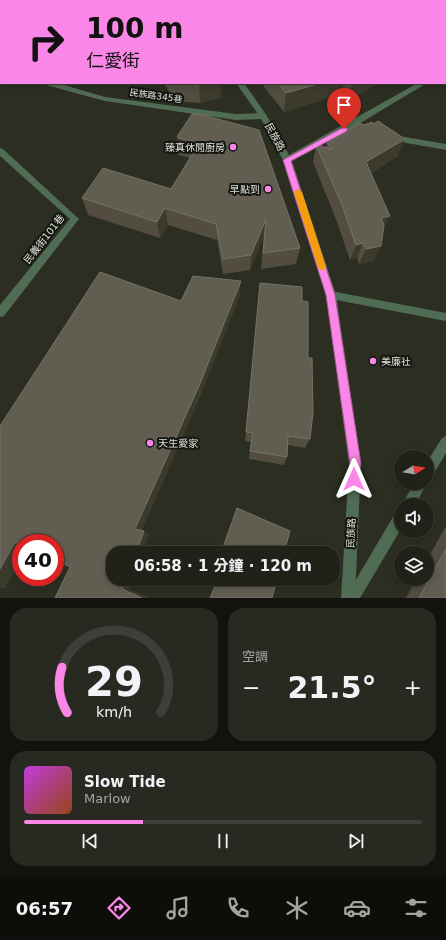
<!DOCTYPE html>
<html lang="zh-TW">
<head>
<meta charset="utf-8">
<style>
	body { margin:0; font-family:"DejaVu Sans","Noto Sans TC",sans-serif; background:#282a22; color:#f1f3f6; height:100vh; display:flex; flex-direction:column; font-size:15px; white-space:nowrap }
	* { box-sizing:border-box; margin:0 }
	p { font-size:13px; color:#a2a4a2 }
	.icon { flex:none; width:22px; height:22px; fill:none; stroke:currentColor; stroke-width:2; stroke-linecap:round; stroke-linejoin:round }
	.map { position:relative; height:598px; overflow:hidden }
	.drawer { display:flex; flex-direction:column; gap:10px; padding:10px; background:#12130e; flex:1 }
	.drawer>* { flex:none }
	.banner { position:absolute; left:0px; top:0px; width:446px; height:84px; box-shadow:0 2px 6px #0003,0 0 0 1px #3d3f38; background:#fa87e7; color:#111; overflow:hidden }
	.needle { width:26px; rotate:79deg }
	.tools { position:absolute; left:394px; top:450px; display:grid; gap:8px }
	.tools a { display:grid; place-items:center; width:40px; height:40px; border-radius:50%; background:#202219; box-shadow:0 2px 6px #0003,0 0 0 1px #3d3f38; font-size:20px }
	.speed { position:absolute; left:12px; top:534px; display:flex; gap:8px; font-size:20px; font-weight:700; text-align:center }
	.speed>* { display:grid; place-content:center; width:52px; height:52px; border-radius:50%; background:#202219; box-shadow:0 2px 6px #0003,0 0 0 1px #3d3f38; line-height:1 }
	.speed .limit { border:6px solid #d22; background:#fff; color:#111 }
	.pin { position:absolute; display:grid; place-items:center; width:34px; height:34px; color:#fff; margin:-41px -17px; border-radius:50% 50% 50% 0; rotate:-45deg; box-shadow:0 0 4px #0007 }
	.pin .icon { rotate:45deg }
	.me { position:absolute; width:44px; margin:-22px; rotate:0deg; stroke-linejoin:round; filter:drop-shadow(0 0 3px #0008) }
	.turn { display:flex; align-items:center; gap:14px; height:84px; padding:0 20px; font-size:18px }
	.turn .icon { width:52px; height:52px; stroke-width:2.5 }
	.turn b { display:block; font-size:28px; line-height:34px }
	.big { font-size:30px; font-weight:700; line-height:1.1 }
	.drawer .tile { flex:1; display:flex; flex-direction:column; justify-content:center; gap:6px; min-width:0; padding:0 14px; border-radius:16px; background:#282a22 }
	.drawer .dial { align-items:center; gap:0 }
	.dial svg { height:104px; overflow:visible; fill:none; stroke:#3d3f38; stroke-width:7; stroke-linecap:round; text-anchor:middle }
	.dial text { fill:#f1f3f6; stroke:none }
	.song { display:flex; align-items:center; gap:12px }
	.cover { width:48px; height:48px; border-radius:6px; background:linear-gradient(135deg,hsl(290 70% 55%),hsl(20 70% 35%)) }
	.played { height:4px; border-radius:2px; background:linear-gradient(90deg,#fa87e7 30%,#3d3f38 30%) }
	.keys { display:flex; justify-content:space-around; direction:ltr }
	.heat { display:flex; justify-content:space-between; align-items:center; font-size:22px; direction:ltr }
	.drawer .tiles { flex:1; display:grid; gap:10px; grid-template-columns:1fr 1fr }
	.tile:last-child { grid-column:span 2 }
	.trip { position:absolute; left:106px; top:546px; width:234px; height:40px; border-radius:16px; background:#202219; box-shadow:0 2px 6px #0003,0 0 0 1px #3d3f38; font-weight:700; line-height:40px; text-align:center }
	.menu { display:flex; height:64px; justify-content:space-around; align-items:center; background:#0d0e0a; color:#a2a4a2 }
	.menu .icon { width:28px; height:28px }
	.menu .active { color:#fa87e7 }
	.menu b { font-size:18px; color:#f1f3f6 }
	.map>svg:first-child { display:block }
</style>
</head>
<body>
<div class="map">
<svg width="446" height="598" viewBox="0 0 446 598">
	<rect width="100%" height="100%" fill="#2b2e21"/>
	<g fill="none" stroke-linecap="round" stroke-linejoin="round">
		<path stroke="#7a7d72" stroke-width="2" stroke-dasharray="2 2" stroke-linecap="butt" d="M334,95L347,108"/>
		<path fill="#506c54" fill-rule="evenodd" d="M0,67H1V72H0Z
			M45,83H57L105,97L236,114L263,113L267,116L263,119L236,120L105,101L46,85Z
			M393,135L446,144V150L390,140L389,138Z
			M0,148L3,149L79,219L4,316L0,317V305L70,219L0,156Z
			M331,291L446,313V321L331,299L327,298L326,295L327,292Z
			M446,436V453L431,478L427,480V462L442,438Z
			M414,483H427L415,505H402Z
			M401,511V529L360,598H345L396,512Z"/>
		<path fill="#506c54" fill-rule="evenodd" d="M154,0H161L162,1H155Z
			M445,68H446V72H445Z
			M236,83H244L267,116L289,155L418,83H427L347,131L292,161L336,295L361,464L355,598H341L349,464L326,295L283,160L260,117Z"/>
	</g>
	<path fill="#524d40" d="M380,0H446V43L445,42V1H381Z
		M164,83H221V98L200,103L175,101Z
		M261,83H379L348,100L341,94L284,112Z
		M192,114L300,248L296,264L261,269L264,235L250,270L223,274L217,240L168,225L160,238L88,215L82,198L171,189L190,158L179,155L177,137Z
		M327,143L398,156L371,173L384,230L374,261L359,264L357,258L350,260L337,222L313,162L316,145L326,148Z
		M260,283L302,301L308,358L310,439L305,448L288,445L287,457L284,465L249,459L251,442L245,441Z
		M446,526V598H406L416,579H427V560Z"/>
	<path fill="#3c3a2d" d="M97,0H130V1H95Z
		M335,0H377L374,1H335Z
		M401,0H407L406,1H401Z
		M1,31V52H0V32Z
		M208,83H221V98L200,103L199,85Z
		M321,83H344L341,94L284,112L286,93Z
		M352,83H379L348,100Z
		M405,139L398,156L360,179L366,162Z
		M165,208L168,225L160,238L157,222Z
		M390,216L382,232L381,218Z
		M266,219L264,235L250,270L251,255Z
		M363,243L357,258L350,260L356,245Z
		M381,246L374,261L359,264L366,249Z
		M241,281L240,296L200,397L141,533L135,529Z
		M144,531L149,534L142,553H136Z
		M15,542L21,543V559L5,588H0V569Z
		M126,579H133L129,589L150,598H142L122,589Z"/>
	<path fill="#615d51" stroke="#757266" d="M0,0H97L95,1H1V31L0,32Z
		M256,0H337L338,1H253Z
		M420,0H446V19L445,18V1H422Z
		M173,83H208L199,85Z
		M278,83H321L286,93Z
		M192,114H199L259,130L300,248L263,253L266,219L251,255L223,259L216,224L165,208L157,222L82,198L103,168L171,189L199,143L177,137Z
		M378,121L405,139L366,162L390,216L381,218L384,225L381,246L366,249L363,243L356,245L342,205L316,145L332,149L327,143L360,123L364,125L372,122L374,124Z
		M100,272L181,301L193,276L241,281L199,386L135,529L144,531L136,553H113V579H126L122,589L142,598H55L70,567L55,560V543H21V545L15,542L0,569V426Z
		M260,283L302,287V301L308,302V358H312L313,412L310,439L288,436L287,457L250,451L253,433L246,432Z
		M237,508L290,531L284,553H221Z
		M446,549V598H419Z
		M212,579H277L272,598H210L215,586Z"/>
	<path fill="#fa87e7" stroke="#a25896" d="M344,127L347,128V131L291,161L335,295L361,464L358,483L354,485L350,483L349,479L350,464L326,295L283,160Z"/>
	<path fill="#f59e0b" d="M298,189L302,192L326,267L322,271L318,267L294,192Z"/>
	<g fill="#fa87e7" stroke="#141610" stroke-width="1.5">
		<circle cx="233" cy="147" r="4"/>
		<circle cx="268" cy="189" r="4"/>
		<circle cx="373" cy="361" r="4"/>
		<circle cx="150" cy="443" r="4"/>
	</g>
	<g text-anchor="middle" dominant-baseline="central" stroke-width="4" stroke-linejoin="round" paint-order="stroke">
		<g font-size="9" fill="#dfe1d9" stroke="#141610">
			<text transform="translate(156 96) rotate(8)">民族路345巷</text>
		</g>
		<g font-size="10" fill="#dfe1d9" stroke="#141610">
			<text transform="translate(275 137) rotate(61)">民族路</text>
			<text transform="translate(44 239) rotate(-52)">民義街101巷</text>
			<text transform="translate(351 533) rotate(-87)">民族路</text>
		</g>
		<g font-size="10" fill="#dfe1d9" stroke="#141610" text-anchor="end">
			<text x="225" y="147">臻真休閒廚房</text>
			<text x="260" y="189">早點到</text>
			<text x="381" y="361" text-anchor="start">美廉社</text>
			<text x="158" y="443" text-anchor="start">天生愛家</text>
		</g>
	</g>
</svg>
<div class="tools">
<a><svg class="needle" viewBox="-14 -14 28 28"><path d="M0-13l5 13h-10z" fill="#e53935"/><path d="M0 13l5-13h-10z" fill="#a2a4a2"/></svg></a>
<a><svg class="icon" aria-label="sound" viewBox="0 0 24 24"><path d="M4 9h4l5-4v14l-5-4H4zM17 9q2 3 0 6"/></svg></a>
<a><svg class="icon" aria-label="layers" viewBox="0 0 24 24"><path d="M12 4l9 5-9 5-9-5zM3 14l9 5 9-5"/></svg></a>
</div>
<div class="speed"><div class="limit">40</div></div>
<div class="pin" style="left:344px;top:129px;background:#d93025"><svg class="icon" aria-label="arrive" viewBox="0 0 24 24"><path d="M6 21V4h12l-3 4 3 4H6"/></svg></div>
<svg class="me" style="left:354px;top:479px" viewBox="-20 -20 40 40"><path d="M0-17L14 15 0 8-14 15z" fill="#fa87e7" stroke="#fff" stroke-width="4"/></svg>
<div class="trip">06:58 · 1 分鐘 · 120 m</div>
<div class="banner">
<div class="turn"><svg class="icon" aria-label="right" viewBox="0 0 24 24"><path d="M7 20v-9h11M14 6l5 5-5 5"/></svg><div><b>100 m</b>仁愛街</div></div>
</div>
</div>
<section class="drawer">
<div class="tiles">
<div class="tile dial"><svg viewBox="0 0 100 80">
<path d="M14 69A42 42 0 1 1 86 69"/>
<path d="M14 69A42 42 0 0 1 10 34" stroke="#fa87e7"/>
<text x="50" y="56" font-size="32" font-weight="700">29</text>
<text x="50" y="72" font-size="11">km/h</text>
</svg></div>
<div class="tile"><p>空調</p>
<div class="heat"><a>−</a><b class="big">21.5°</b><a>+</a></div>
</div>
<div class="tile">
<div class="song"><i class="cover"></i><div><b>Slow Tide</b><p>Marlow</p></div></div>
<div class="played"></div>
<div class="keys"><svg class="icon" aria-label="previous" viewBox="0 0 24 24"><path d="M18 5L8 12l10 7zM5 5v14"/></svg><svg class="icon" aria-label="pause" viewBox="0 0 24 24"><path d="M8 5v14M16 5v14"/></svg><svg class="icon" aria-label="next" viewBox="0 0 24 24"><path d="M6 5l10 7-10 7zM19 5v14"/></svg></div>
</div>
</div>
</section>
<nav class="menu">
<b>06:57</b>
<svg class="icon active" aria-label="directions" viewBox="0 0 24 24"><path d="M12 3l9 9-9 9-9-9zM9 14v-3h6M13 9l2 2-2 2"/></svg>
<svg class="icon" aria-label="music" viewBox="0 0 24 24"><path d="M9 18V5l10-2v13"/><circle cx="6" cy="18" r="3"/><circle cx="16" cy="16" r="3"/></svg>
<svg class="icon" aria-label="phone" viewBox="0 0 24 24"><path d="M5 4h4l2 5-3 2q2 4 5 5l2-3 5 2v4C11 20 4 13 5 4z"/></svg>
<svg class="icon" aria-label="climate" viewBox="0 0 24 24"><path d="M12 3v18M4 7l16 10M4 17L20 7"/></svg>
<svg class="icon" aria-label="car" viewBox="0 0 24 24"><path d="M5 17H2v-5l4-1 3-4h7l3 4 3 1v5h-3M9 17h6M6 11h13"/><circle cx="7" cy="17" r="2"/><circle cx="17" cy="17" r="2"/></svg>
<svg class="icon" aria-label="filters" viewBox="0 0 24 24"><path d="M4 7h16M4 17h16"/><circle cx="9" cy="7" r="2"/><circle cx="15" cy="17" r="2"/></svg>
</nav>
</body>
</html>
